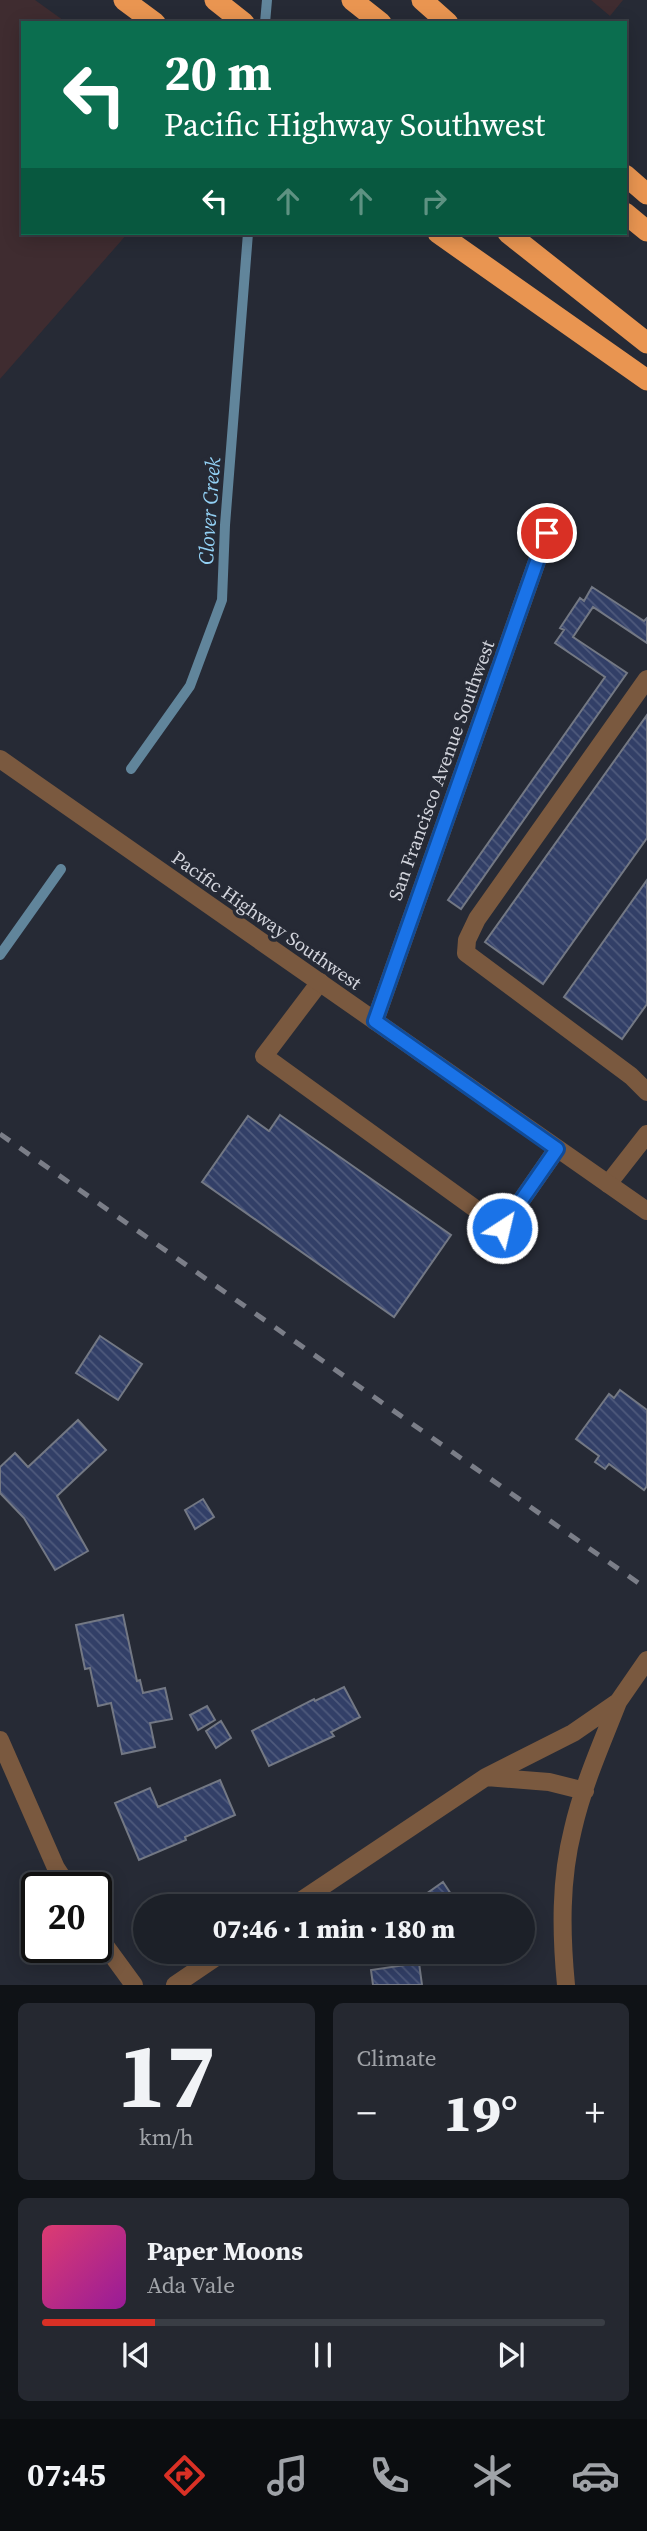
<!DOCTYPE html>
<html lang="en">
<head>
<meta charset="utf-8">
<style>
	body { margin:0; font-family:"Source Serif 4",serif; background:#252830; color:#f1f3f6; height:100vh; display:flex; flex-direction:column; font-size:26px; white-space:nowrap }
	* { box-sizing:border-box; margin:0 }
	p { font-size:23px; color:#a0a3a8 }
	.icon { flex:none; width:38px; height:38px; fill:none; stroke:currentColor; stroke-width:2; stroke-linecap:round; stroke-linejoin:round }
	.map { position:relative; height:1985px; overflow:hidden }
	.side { display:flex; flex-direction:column; gap:18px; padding:18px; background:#0f1216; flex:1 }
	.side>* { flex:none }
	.banner { position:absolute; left:21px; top:21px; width:606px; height:214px; border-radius:0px; box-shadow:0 4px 18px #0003,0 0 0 2px #3a3e45; background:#0b6e4f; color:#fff; overflow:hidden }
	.speed { position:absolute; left:21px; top:1872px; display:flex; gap:14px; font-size:35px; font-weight:700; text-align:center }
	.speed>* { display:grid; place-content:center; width:91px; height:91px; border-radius:50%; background:#1c2028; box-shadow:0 4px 18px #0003,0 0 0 2px #3a3e45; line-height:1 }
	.speed .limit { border:4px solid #111; border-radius:10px; background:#fff; color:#111 }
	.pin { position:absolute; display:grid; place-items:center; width:60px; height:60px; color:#fff; margin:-30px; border:4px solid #fff; border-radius:50%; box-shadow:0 2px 7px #0007 }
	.me { position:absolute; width:77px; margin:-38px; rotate:35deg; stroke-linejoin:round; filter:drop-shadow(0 0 5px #0008) }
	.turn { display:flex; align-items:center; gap:24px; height:147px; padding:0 28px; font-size:32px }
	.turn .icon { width:91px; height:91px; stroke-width:2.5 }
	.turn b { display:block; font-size:49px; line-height:60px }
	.lanes { display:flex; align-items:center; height:66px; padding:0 28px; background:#0003; justify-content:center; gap:35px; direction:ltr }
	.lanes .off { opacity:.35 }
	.big { font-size:52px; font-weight:800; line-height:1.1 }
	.side .tile { flex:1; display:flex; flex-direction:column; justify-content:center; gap:10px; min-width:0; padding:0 24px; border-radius:10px; background:#252830 }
	.side .dial { align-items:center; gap:0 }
	.dial b { font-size:91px; line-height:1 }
	.song { display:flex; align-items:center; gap:21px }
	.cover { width:84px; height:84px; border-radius:10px; background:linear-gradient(135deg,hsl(340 70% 55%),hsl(300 70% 35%)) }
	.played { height:7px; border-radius:4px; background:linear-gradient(90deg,#d93025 20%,#3a3e45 20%) }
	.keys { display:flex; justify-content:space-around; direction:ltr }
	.heat { display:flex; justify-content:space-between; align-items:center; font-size:38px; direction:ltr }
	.side .tiles { flex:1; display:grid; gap:18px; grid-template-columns:1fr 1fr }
	.tile:last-child { grid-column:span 2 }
	.trip { position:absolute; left:133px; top:1894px; width:402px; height:70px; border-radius:35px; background:#1c2028; box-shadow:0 4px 18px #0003,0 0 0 2px #3a3e45; font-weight:800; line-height:70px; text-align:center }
	.dock { display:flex; height:112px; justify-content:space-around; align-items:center; background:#0b0d10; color:#a0a3a8 }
	.dock .icon { width:49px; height:49px }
	.dock .current { color:#d93025 }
	.dock b { font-size:32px; color:#f1f3f6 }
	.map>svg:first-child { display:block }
</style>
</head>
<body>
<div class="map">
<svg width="647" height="1985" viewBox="0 0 647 1985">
	<defs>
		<pattern id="building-back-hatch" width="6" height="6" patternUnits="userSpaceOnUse" patternTransform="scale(1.75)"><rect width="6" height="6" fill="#323f67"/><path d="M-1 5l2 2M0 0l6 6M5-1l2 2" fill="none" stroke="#4f5a7c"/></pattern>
	</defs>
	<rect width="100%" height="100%" fill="#262a35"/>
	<path fill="#3f2c30" d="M0,0H35L67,23H23V233H128L0,379Z
		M591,0H623L610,16Z"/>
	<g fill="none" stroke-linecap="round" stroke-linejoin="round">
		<path stroke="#61859b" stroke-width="10" d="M265,23L267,0
			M131,769L190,686L222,600L225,525L248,233
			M0,955L61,869"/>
	</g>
	<path fill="url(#building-back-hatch)" stroke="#737884" stroke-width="2" d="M592,587L644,621L647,618V643L593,607L573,637L627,673L461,909L448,900L605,677L555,643L564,630L560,628L580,598L584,601Z
		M647,715V838L543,984L485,942Z
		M647,880V1004L622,1039L564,997Z
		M280,1115L451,1235L394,1317L202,1182L248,1116L269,1131Z
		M100,1336L142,1364L118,1400L76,1373Z
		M620,1390L647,1410V1486L644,1490L609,1464L605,1469L595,1462L599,1456L576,1439L609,1394L614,1398Z
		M78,1420L106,1450L57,1496L88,1551L55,1570L24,1518L0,1493V1467L15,1453L28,1467Z
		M203,1499L214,1517L195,1529L185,1510Z
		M123,1615L137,1681L140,1680L143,1693L165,1688L172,1719L150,1723L155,1747L122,1754L111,1703L98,1706L90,1668L85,1669L76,1625Z
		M344,1687L360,1717L331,1732L334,1736L269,1766L252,1731L314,1699L315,1701Z
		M207,1706L215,1720L198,1730L190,1715Z
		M221,1721L231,1738L216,1748L206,1731Z
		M220,1780L235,1815L185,1837L186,1840L139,1860L115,1803L150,1788L158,1807Z
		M443,1882L459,1906H409Z
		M419,1963L422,1985H373L371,1970Z"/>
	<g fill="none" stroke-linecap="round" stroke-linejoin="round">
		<path stroke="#7a593f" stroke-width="18" d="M647,679L477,919L467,940L466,953L631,1076L647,1092
			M320,982L264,1056L502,1228L557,1149
			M375,1021L547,533
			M608,1184L647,1134"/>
		<path stroke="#7a593f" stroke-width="18" d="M0,1740L56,1868L69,1888
			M486,1777L573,1733L618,1702L647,1660
			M293,1906L486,1777L549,1782L585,1791
			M96,1933L134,1985
			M175,1985L225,1951
			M566,1985C561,1933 560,1880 573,1829C583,1785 602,1743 618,1702"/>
		<path stroke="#7a593f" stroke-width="18" d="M0,759L647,1211"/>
		<path stroke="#e99551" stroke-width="21" d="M124,0L155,23
			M215,0L244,23
			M352,0L381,23
			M422,0L448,23
			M625,175L647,194
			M625,213L647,231
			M438,233L647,380
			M508,233L647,343"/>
		<path stroke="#7b7e88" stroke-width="5" stroke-dasharray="12 12" stroke-linecap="butt" d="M0,1134L647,1589"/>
	</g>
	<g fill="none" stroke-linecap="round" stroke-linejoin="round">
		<defs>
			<path id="route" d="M502,1228L557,1149L375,1021L547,533"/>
		</defs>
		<use href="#route" stroke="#114b97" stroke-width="18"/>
		<use href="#route" stroke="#1a73e8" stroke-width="12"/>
	</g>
	<g text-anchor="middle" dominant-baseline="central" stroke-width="7" stroke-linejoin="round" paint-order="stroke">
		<g font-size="19" fill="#d2d4dc" stroke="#262a35">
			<text transform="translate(441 770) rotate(-70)">San Francisco Avenue Southwest</text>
			<text transform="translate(267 920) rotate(35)">Pacific Highway Southwest</text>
		</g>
		<g font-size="21" font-style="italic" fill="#93d1f5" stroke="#262a35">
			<text transform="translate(209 511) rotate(-86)">Clover Creek</text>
		</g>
	</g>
</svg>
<div class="speed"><div class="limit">20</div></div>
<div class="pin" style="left:547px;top:533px;background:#d93025"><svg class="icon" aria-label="arrive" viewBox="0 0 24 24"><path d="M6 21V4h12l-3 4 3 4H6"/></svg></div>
<svg class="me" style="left:502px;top:1228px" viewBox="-20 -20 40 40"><circle r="17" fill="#1a73e8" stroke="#fff" stroke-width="3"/><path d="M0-11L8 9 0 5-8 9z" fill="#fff"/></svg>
<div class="trip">07:46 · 1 min · 180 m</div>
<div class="banner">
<div class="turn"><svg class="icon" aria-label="left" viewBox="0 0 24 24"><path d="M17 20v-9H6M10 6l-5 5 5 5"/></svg><div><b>20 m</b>Pacific Highway Southwest</div></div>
<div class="lanes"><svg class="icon" aria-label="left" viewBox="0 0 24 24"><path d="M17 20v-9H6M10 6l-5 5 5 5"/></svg><svg class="icon off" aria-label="ahead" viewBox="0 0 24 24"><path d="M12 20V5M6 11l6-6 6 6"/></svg><svg class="icon off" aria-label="ahead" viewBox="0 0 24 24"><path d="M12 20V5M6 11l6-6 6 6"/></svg><svg class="icon off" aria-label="right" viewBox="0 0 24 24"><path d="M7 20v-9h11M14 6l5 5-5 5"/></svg></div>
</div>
</div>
<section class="side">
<div class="tiles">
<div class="tile dial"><b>17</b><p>km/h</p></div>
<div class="tile"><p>Climate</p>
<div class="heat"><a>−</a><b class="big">19°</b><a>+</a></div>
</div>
<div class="tile">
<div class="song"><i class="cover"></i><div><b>Paper Moons</b><p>Ada Vale</p></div></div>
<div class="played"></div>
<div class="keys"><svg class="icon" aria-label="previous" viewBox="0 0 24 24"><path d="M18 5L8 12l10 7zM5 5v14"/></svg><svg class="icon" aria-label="pause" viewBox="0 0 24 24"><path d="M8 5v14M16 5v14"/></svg><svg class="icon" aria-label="next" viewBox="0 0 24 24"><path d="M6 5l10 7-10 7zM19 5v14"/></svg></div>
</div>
</div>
</section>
<nav class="dock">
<b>07:45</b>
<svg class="icon current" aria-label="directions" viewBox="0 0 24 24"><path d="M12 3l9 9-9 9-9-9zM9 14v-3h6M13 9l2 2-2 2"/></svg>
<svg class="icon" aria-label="music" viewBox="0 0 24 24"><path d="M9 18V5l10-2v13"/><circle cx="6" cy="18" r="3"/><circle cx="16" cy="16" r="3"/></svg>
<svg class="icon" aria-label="phone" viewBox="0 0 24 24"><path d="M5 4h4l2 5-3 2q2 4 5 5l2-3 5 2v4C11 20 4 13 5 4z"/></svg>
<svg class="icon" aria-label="climate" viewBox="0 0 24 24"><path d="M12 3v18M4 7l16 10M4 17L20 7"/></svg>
<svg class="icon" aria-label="car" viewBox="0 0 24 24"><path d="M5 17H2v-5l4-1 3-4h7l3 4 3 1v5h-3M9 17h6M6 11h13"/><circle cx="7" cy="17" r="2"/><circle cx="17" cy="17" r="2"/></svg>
</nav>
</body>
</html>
